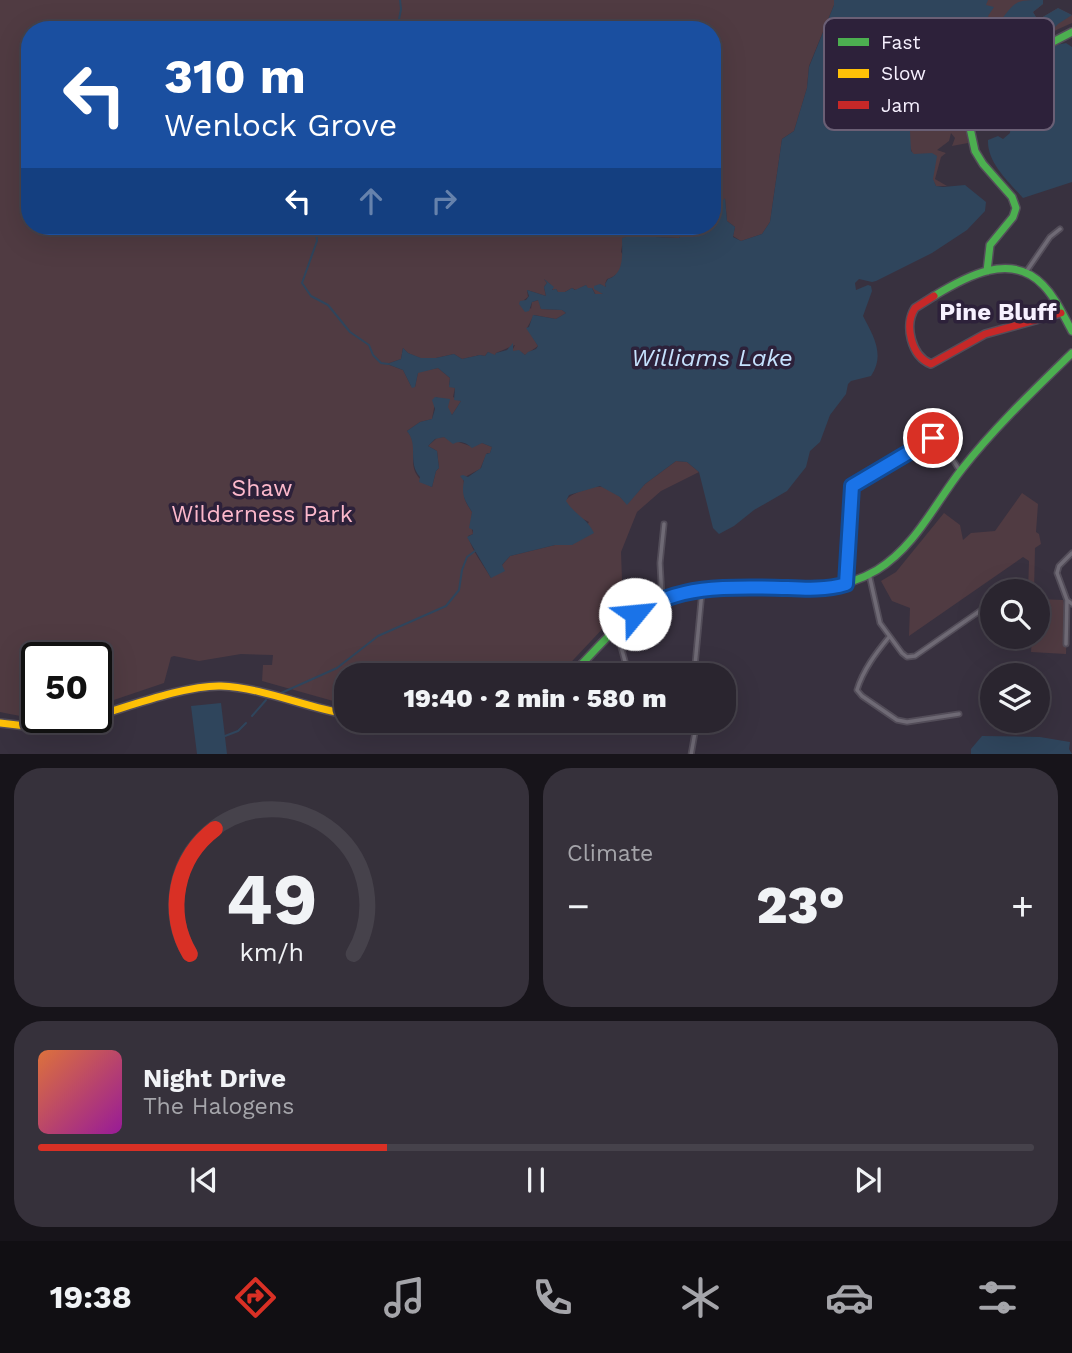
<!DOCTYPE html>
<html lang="en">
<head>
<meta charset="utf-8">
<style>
	body { margin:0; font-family:"Work Sans",sans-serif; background:#36313b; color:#f1f3f6; height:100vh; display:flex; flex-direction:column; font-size:26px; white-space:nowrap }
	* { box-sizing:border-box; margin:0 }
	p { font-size:23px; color:#a5a5aa }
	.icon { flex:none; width:38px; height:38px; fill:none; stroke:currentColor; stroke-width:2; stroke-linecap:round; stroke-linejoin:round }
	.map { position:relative; height:754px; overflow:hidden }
	.details { display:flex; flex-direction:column; gap:14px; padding:14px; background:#17141a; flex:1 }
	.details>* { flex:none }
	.hud { position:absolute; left:21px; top:21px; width:700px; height:214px; border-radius:28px; box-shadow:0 7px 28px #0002,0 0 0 2px #46424b; background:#1a4fa0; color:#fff; overflow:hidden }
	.tools { position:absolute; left:980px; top:579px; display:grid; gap:14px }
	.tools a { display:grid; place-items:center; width:70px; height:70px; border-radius:50%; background:#2a252f; box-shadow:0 7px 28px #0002,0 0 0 2px #46424b; font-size:35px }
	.speed { position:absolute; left:21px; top:642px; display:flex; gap:14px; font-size:35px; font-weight:700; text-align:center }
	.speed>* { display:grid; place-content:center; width:91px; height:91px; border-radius:50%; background:#2a252f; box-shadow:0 7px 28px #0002,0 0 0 2px #46424b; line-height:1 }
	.speed .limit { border:4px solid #111; border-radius:10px; background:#fff; color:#111 }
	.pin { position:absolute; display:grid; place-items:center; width:60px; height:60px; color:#fff; margin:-30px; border:4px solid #fff; border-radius:50%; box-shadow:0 2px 7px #0007 }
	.me { position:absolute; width:77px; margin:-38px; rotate:62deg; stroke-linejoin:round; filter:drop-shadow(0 0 5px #0008) }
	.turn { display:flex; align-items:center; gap:24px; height:147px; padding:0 28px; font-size:32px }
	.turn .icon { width:91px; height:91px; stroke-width:2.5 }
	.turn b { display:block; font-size:49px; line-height:60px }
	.lanes { display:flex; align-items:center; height:66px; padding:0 28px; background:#0003; justify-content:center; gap:35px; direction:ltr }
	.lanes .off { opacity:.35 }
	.big { font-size:52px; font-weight:800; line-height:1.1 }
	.details .card { flex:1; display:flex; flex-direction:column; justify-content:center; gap:10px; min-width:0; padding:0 24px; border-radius:28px; background:#36313b }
	.details .dial { align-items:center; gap:0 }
	.dial svg { height:182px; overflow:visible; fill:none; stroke:#46424b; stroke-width:7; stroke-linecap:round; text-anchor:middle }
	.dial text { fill:#f1f3f6; stroke:none }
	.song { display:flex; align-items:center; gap:21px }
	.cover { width:84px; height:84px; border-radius:10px; background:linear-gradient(135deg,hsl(20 70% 55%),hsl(300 70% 35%)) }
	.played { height:7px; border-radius:4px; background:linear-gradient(90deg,#d93025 35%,#46424b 35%) }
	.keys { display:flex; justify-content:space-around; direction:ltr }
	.heat { display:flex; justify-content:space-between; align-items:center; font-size:38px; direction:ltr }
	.details .tiles { flex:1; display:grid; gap:14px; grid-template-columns:1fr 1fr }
	.card:last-child { grid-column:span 2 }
	.trip { position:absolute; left:334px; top:663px; width:402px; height:70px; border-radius:28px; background:#2a252f; box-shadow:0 7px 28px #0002,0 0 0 2px #46424b; font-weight:800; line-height:70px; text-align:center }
	.tabs { display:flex; height:112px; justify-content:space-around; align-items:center; background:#110f13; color:#a5a5aa }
	.tabs .icon { width:49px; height:49px }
	.tabs .selected { color:#d93025 }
	.tabs b { font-size:32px; color:#f1f3f6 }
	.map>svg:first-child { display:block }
</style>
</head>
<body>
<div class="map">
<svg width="1072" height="755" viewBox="0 0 1072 755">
	<rect width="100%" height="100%" fill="#38313f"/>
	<path fill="#503b42" d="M0,0H834V5L809,66L807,88L794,131L782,139L770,222L762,234L741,241L733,236L735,227L727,221L725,199L720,204L719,191L716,197L717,205L712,211V30H30V226H685L691,233L681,235L679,238L631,236L622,246L621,252L630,264C622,268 616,277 607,279L605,284L606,288L600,284L598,290L603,294L596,295L592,288H587L586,285L576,290L572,288L565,292H558L556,289L553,290L550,284L544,279L547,283L544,287L546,296L527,290L528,297L524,300L531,309L532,302L539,300L541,309L562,310L566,313L556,319L534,315L527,328L538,346L525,355L521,352L512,351L515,345L496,353L495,356L488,352L485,356L480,355L462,359L454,354L436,358H420L408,353L403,348L401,359L387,364L403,370L411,386L415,387L418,372L438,368L450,378L449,385L455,388L453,397L461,401L452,415L448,410V399L443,400L436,397L432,419L420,422L407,431C424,450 398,470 432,487L436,471L439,468L437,451L428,446L437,438L444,437L473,447L475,445L482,443L492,447L490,453H487L480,469L463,478C467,496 459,493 472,512L471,525L473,534L468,536C472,551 483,564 491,578L510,556L555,545H572L589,522L575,515L565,501C571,493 593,485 603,487C611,488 622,498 627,504L645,484L676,461L687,462L699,472L661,491L637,512L621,552L623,607L559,675L346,676L344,704L262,681L263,665H272L273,655L241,654L199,661L174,656L171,657L164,683L96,706V658H37V718H40H39C25,717 13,715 0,712Z
		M985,0H1043V4L1033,12L1036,17L1041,18L1058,8L1072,15V23C1023,44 960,81 968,143L952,146L955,138L951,133L949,141L937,150L946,153L941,157L935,179L947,186H936C931,173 914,162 911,149C905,131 914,106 917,88L909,78L905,69Z
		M1022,493L1038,504L1036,532L1039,534L1041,544L1035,548L1034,591H1028L1029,561L1023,557L909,636L910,608L892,601L881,581L896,572L944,513L960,525L963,540L971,533L995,531Z
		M1038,599L1063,600L1067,620L1066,654L1031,652L1032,637H1038Z"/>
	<path fill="#2f455c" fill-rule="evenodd" d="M834,0H988L986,5L994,7L988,16L992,23L1001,20C1016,0 1017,0 1043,0V4L1033,12L1036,17L1041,18L1058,8L1072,15L1058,24L1052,30L997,62L990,73L980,78L974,96H967L969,100L956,108V101H936L924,122L910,131L911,151L914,154L932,153L937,156L933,179L936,186L943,187L965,185L986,202L985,211L967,230L932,253L876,281L872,282L859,279L855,283L856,290L868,285L871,286L872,291L863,316C874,337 885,355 871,376L851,381L848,384L846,394L830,415L820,442L810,451L806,467L787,491L754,510L734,526L719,534L713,528L699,472L687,462L676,461L645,484L627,505L620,497L600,486L569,495L566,501C576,516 587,518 594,533L572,545H555L510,556L502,565L505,571L491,578L467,537L473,534V530L469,528L472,512C465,501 461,495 464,481L460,476L463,475L468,477L481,468L486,454L490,453L492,447L482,443L472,448C466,442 459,440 453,444L444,437L435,439L428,446L437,451L439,468L436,471L432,487L419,482L420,477C407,462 419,445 407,431L420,422L432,419L435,409L432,400L435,397L450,399L448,407L452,415L461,401L454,400L455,388L449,387L450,378L438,368L418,373L415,387L412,388L403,370L387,364L401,359L403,348L408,353L421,358H436L454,354L462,359L480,355L485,356L488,352L495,355L496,353L507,350L513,343V351L519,350L525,355L528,352L536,349L538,346L526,328L529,327L533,315L556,319L566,313L562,310L541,309L538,300L532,302L529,311L525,312L519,304L520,301L526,300L529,296L527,290L546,296L544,287L547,283L544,279L554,287L552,290L556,289L558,292H565L572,288L575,290L586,285L588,288H592L595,294H603L594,289V286L600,284L606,287L605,284L608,279C625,274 622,253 622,238L631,236L679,238L682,234L691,233L685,226H712V211L717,205L716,197L720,189L718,200L720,204L725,198L727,221L735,227L733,237L741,241L762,234L770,222L782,139L794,131L807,88L809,67L834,5ZM974,37V40L981,39L985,44H995V48L990,53L995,56L991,58V56L981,54L977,56L973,70H978L980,76L969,78L955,92L928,88L923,85L918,86L920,79L926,78L927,83H929V74L917,80L910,78V69L908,67L912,64L954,60L956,52L967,50L963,46V40Z
		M1066,43L1072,47V182L1023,198C1009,182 987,163 988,140L998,136L1003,139L1010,133L1011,121L1001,108L997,90C1015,70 1037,48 1066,43Z
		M221,703L227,754H197L191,706Z
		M982,736L1040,737L1070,742L1069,749L1072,754H971V749Z"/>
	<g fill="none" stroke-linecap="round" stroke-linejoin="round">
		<path stroke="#2f455c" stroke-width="2" d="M397,30L401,9L400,0
			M316,226L317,241L302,283L311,296L328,305L350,332L369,345L373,355L381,363L388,364
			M279,694L337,668L378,636L446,606L459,590L462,570L467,557L475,551
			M252,716L266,700
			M225,736L238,731L246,723"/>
		<defs>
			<path id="street" d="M1026,272L1050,237L1060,229
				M869,574L880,623L902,653L907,657L915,656L987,606
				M846,583L851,490L853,484L933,438L941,441L960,471
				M662,599L660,563L664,524
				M1067,600L1072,604
				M617,632L629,676
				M889,637C876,653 863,670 857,690L862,696L897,720L907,722L959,714
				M1066,644L1067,600L1057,573L1059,566L1072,553
				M694,676L702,591
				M691,755L697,721"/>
			<path id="fast" d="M987,271L990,245L1013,217L1016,208L1012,197L983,164L975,151L970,128L976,109L1014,62L1072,32
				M934,296C965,277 1011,251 1043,285C1056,298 1063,315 1072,331
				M570,676C593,654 616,623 645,608C668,597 695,589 721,587C776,584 827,600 877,570C916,546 935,503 962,469C995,427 1034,390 1072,353"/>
			<path id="slow" d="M96,716C130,706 187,685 221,686C264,688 304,707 346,714
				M0,723L43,728L92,718"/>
			<path id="jam" d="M934,296L915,308C904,325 911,356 931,364L985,334L1061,313"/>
		</defs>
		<use href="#street" stroke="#534d59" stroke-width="7"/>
		<use href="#fast" stroke="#534d59" stroke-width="10"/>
		<use href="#slow" stroke="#534d59" stroke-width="10"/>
		<use href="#jam" stroke="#534d59" stroke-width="10"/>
		<use href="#street" stroke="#6f6a75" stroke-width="3.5"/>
		<use href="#fast" stroke="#4caf50" stroke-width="7"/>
		<use href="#slow" stroke="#ffc107" stroke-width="7"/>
		<use href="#jam" stroke="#c62828" stroke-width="7"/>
	</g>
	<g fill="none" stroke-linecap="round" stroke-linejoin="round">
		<defs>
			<path id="route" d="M635,614C681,583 734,587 787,588C807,589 826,590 846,584L852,486L933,438"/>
		</defs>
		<use href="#route" stroke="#114b97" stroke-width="18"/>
		<use href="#route" stroke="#1a73e8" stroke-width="12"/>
	</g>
	<g text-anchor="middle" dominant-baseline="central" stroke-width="7" stroke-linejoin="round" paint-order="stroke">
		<g font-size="23" fill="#fcb8cb" stroke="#2d213a">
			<text x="262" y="488">Shaw<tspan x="262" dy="26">Wilderness Park</tspan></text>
		</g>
		<g font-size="24" font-weight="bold" fill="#f7f1ff" stroke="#2d213a">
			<text x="998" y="312">Pine Bluff</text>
		</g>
		<g font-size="24" font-style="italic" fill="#c6e2fe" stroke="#2d213a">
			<text x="712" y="358">Williams Lake</text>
		</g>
	</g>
	<rect x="824" y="18" width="230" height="112" rx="10" fill="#2d213a" stroke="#6a5f75" stroke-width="2"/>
	<rect x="838" y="38" width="31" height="8" fill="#4caf50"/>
	<rect x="838" y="69" width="31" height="9" fill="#ffc107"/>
	<rect x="838" y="101" width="31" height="8" fill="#c62828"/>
	<g font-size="19" fill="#f7f1ff">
		<text x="881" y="49">Fast</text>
		<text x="881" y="80">Slow</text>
		<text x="881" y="112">Jam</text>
	</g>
</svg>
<div class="tools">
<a><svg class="icon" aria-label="search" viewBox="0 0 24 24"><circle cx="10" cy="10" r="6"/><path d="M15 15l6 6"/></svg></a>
<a><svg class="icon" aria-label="layers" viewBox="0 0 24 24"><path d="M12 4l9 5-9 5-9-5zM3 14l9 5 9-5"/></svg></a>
</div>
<div class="speed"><div class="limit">50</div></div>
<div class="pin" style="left:933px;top:438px;background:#d93025"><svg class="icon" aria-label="arrive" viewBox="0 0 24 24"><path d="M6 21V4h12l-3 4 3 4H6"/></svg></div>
<svg class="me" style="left:635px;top:614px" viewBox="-20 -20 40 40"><circle r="19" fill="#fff"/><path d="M0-13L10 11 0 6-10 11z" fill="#1a73e8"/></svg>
<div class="trip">19:40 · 2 min · 580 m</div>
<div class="hud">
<div class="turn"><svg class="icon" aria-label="left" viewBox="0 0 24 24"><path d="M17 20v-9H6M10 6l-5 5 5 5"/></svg><div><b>310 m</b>Wenlock Grove</div></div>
<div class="lanes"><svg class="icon" aria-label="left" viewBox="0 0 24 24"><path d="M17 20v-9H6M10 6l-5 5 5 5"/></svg><svg class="icon off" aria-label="ahead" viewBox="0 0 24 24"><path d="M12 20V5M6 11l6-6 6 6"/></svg><svg class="icon off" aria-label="right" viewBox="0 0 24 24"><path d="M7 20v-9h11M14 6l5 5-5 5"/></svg></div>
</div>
</div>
<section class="details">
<div class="tiles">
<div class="card dial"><svg viewBox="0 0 100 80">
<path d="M14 69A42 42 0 1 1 86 69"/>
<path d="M14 69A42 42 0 0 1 25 14" stroke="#d93025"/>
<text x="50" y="56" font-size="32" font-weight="700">49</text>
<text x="50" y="72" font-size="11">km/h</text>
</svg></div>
<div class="card"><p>Climate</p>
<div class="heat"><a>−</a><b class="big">23°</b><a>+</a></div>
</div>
<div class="card">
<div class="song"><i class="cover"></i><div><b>Night Drive</b><p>The Halogens</p></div></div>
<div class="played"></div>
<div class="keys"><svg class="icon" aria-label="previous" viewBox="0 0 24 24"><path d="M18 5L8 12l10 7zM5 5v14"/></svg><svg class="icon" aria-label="pause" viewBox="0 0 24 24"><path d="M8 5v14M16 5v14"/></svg><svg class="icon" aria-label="next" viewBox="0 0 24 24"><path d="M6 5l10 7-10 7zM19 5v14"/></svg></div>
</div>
</div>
</section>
<nav class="tabs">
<b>19:38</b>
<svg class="icon selected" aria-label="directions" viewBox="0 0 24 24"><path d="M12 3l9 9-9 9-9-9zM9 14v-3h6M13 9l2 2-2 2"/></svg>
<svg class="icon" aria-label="music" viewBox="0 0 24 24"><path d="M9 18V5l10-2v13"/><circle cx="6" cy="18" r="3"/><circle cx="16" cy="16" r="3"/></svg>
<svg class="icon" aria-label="phone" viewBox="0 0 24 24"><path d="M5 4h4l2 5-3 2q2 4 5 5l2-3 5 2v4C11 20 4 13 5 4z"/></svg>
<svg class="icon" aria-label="climate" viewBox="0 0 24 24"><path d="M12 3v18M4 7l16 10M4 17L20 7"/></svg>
<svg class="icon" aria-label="car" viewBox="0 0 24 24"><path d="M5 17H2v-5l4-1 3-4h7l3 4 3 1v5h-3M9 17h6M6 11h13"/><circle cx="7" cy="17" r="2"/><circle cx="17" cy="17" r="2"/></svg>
<svg class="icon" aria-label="filters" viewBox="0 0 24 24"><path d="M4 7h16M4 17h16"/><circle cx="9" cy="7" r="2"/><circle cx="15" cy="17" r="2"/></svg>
</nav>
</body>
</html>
